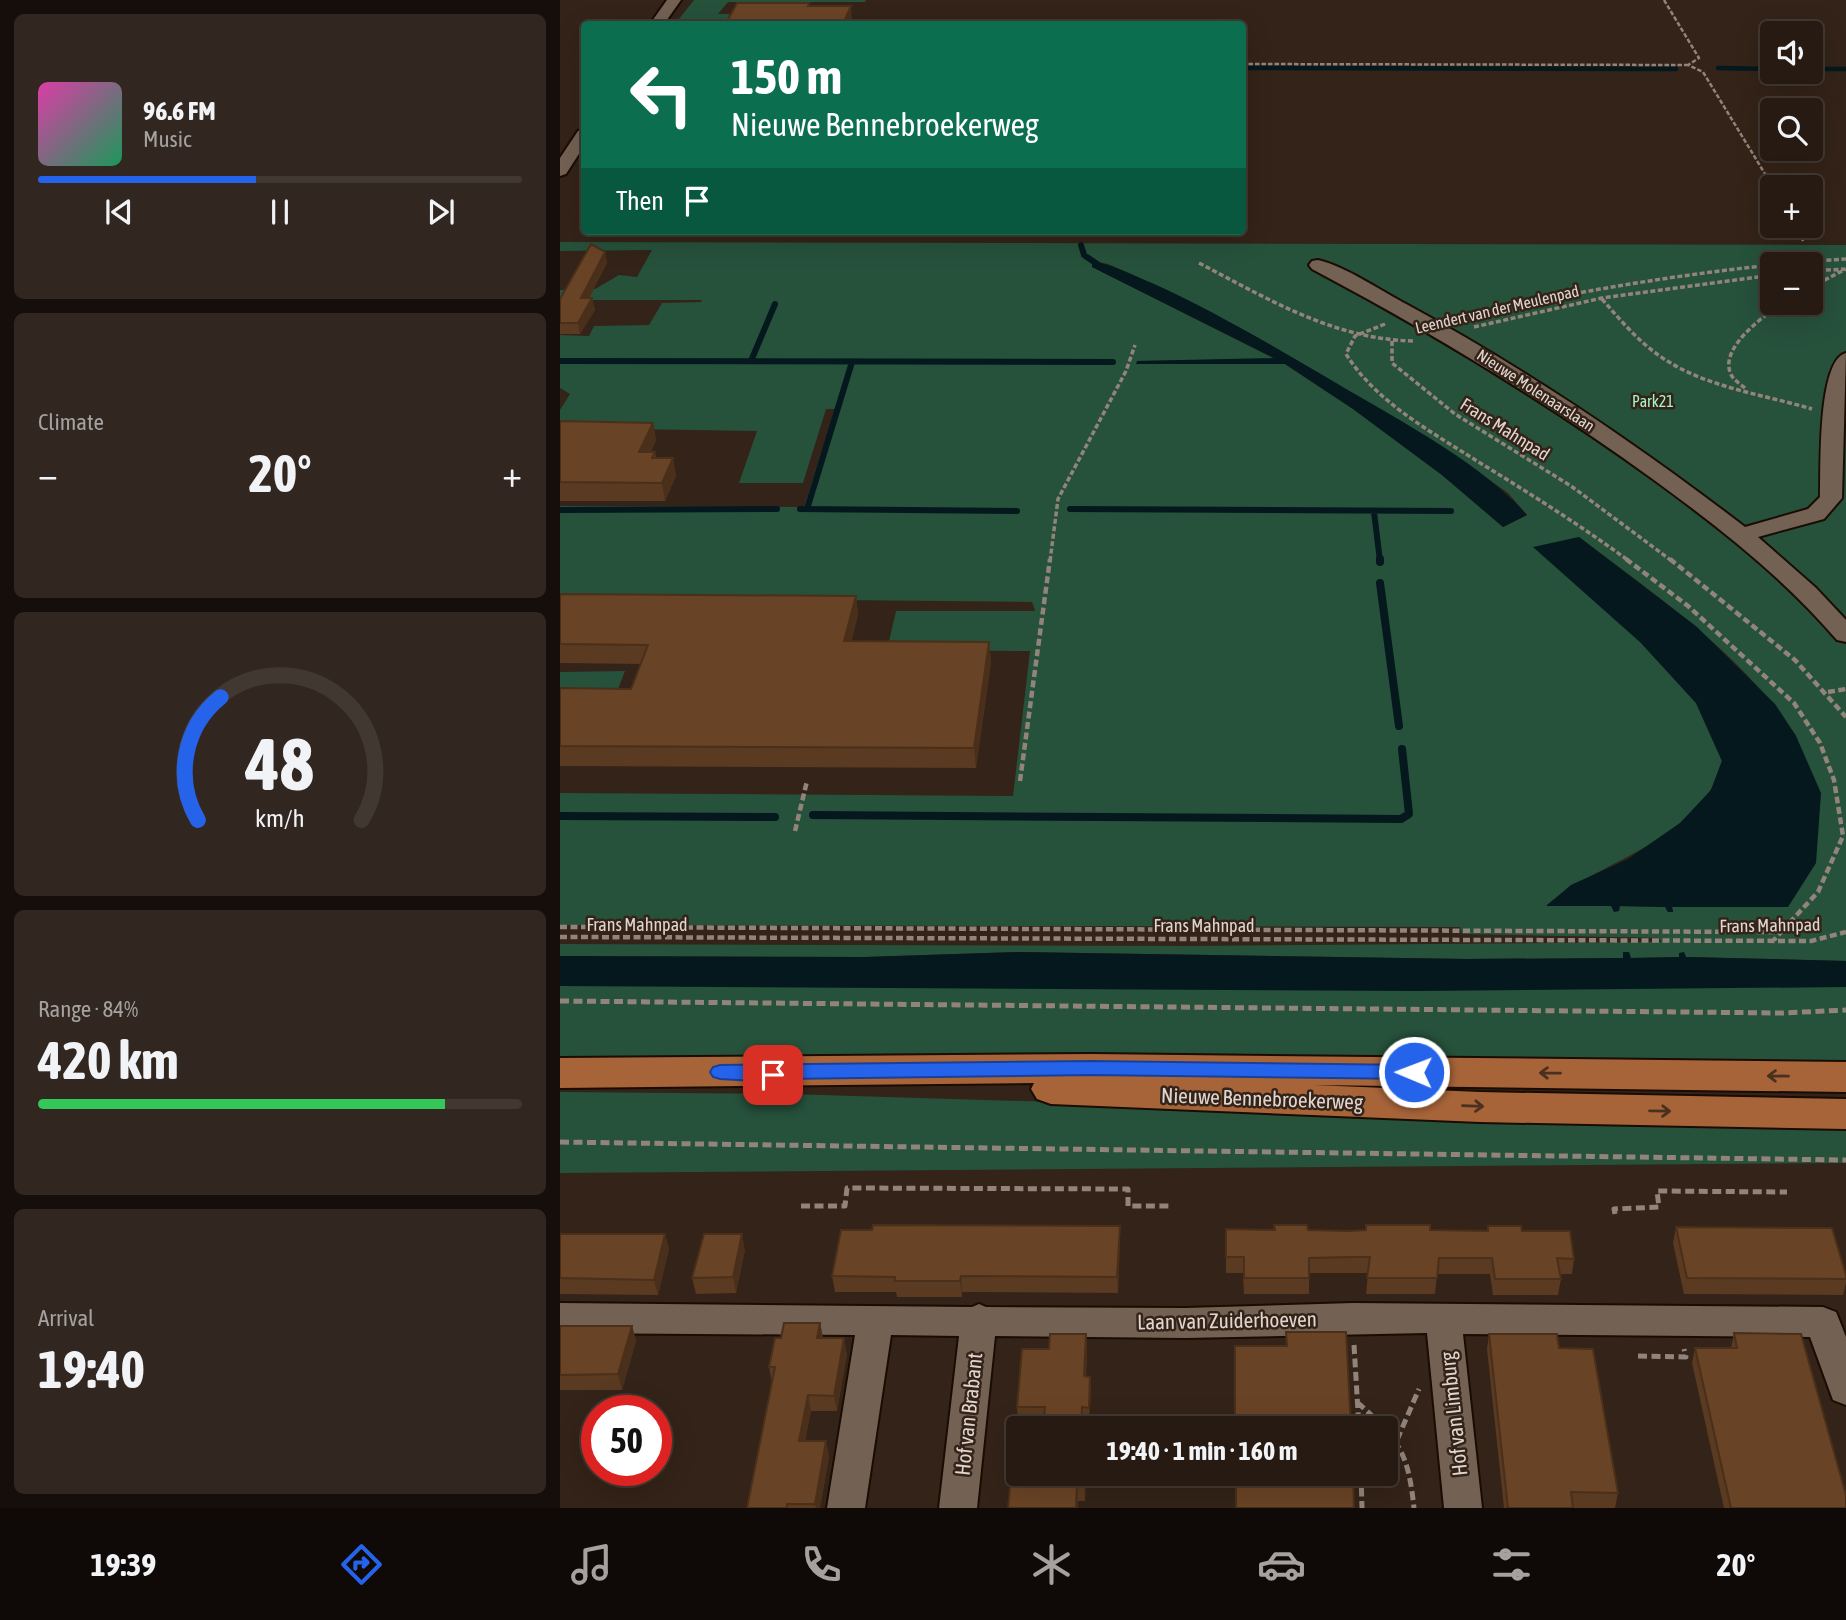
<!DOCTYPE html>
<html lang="en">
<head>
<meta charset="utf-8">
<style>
	body { margin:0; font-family:"Asap Condensed",sans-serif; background:#322720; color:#f1f3f6; height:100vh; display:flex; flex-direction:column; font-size:26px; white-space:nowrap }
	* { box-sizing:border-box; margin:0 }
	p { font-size:23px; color:#a4a19f }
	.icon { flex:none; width:38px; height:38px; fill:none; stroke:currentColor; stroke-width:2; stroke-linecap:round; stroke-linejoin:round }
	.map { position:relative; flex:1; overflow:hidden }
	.side { display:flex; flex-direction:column; gap:14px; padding:14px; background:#150e0a; width:560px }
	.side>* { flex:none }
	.top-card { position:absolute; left:21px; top:21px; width:665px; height:214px; border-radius:7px; box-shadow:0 7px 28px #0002,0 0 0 2px #423832; background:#0b6e4f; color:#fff; overflow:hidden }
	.controls { position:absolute; left:1200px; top:21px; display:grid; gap:14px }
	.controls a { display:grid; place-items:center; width:63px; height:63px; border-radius:7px; background:#261a12; box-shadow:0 7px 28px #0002,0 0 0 2px #423832; font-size:35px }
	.speed { position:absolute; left:21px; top:1395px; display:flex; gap:14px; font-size:35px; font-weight:700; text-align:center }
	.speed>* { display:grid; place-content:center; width:91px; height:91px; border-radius:50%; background:#261a12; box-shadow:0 7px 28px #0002,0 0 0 2px #423832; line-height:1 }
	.speed .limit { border:10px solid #d22; background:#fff; color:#111 }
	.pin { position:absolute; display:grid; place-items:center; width:60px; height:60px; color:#fff; margin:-30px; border-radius:14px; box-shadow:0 4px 10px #0006 }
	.me { position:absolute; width:77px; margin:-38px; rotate:271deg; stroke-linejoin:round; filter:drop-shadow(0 0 5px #0008) }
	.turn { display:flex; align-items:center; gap:24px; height:147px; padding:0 35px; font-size:32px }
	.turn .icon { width:91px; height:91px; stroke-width:2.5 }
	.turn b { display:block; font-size:49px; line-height:60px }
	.then { display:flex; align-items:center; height:66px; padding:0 35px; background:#0003; gap:14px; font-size:26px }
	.big { font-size:52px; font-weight:700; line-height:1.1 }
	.side .widget { flex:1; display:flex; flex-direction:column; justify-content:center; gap:10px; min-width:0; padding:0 24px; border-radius:10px; background:#322720 }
	.side .dial { align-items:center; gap:0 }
	.dial svg { height:182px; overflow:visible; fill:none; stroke:#423832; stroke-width:7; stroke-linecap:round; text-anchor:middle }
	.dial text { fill:#f1f3f6; stroke:none }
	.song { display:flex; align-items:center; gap:21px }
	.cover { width:84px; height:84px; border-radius:10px; background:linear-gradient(135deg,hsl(320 70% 55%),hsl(150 70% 35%)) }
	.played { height:7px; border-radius:4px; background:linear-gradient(90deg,#2563eb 45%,#423832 45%) }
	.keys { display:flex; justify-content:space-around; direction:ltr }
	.heat { display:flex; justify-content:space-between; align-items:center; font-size:38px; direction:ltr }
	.charge { height:10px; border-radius:5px; background:linear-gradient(90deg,#34c759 84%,#423832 0) }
	.trip { position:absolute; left:446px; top:1416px; width:392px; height:70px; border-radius:7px; background:#261a12; box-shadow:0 7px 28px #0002,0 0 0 2px #423832; font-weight:700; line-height:70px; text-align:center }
	.tab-bar { display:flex; height:112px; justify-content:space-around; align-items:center; background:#0f0a07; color:#a4a19f }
	.tab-bar .icon { width:49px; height:49px }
	.tab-bar .on { color:#2563eb }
	.tab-bar b { font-size:32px; color:#f1f3f6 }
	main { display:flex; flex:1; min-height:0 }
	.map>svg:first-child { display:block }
</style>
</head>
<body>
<main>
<section class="side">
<div class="widget">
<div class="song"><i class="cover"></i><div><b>96.6 FM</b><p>Music</p></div></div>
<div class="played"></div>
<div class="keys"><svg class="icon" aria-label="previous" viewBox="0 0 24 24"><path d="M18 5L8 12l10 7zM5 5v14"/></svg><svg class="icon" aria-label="pause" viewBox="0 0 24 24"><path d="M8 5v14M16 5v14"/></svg><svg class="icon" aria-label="next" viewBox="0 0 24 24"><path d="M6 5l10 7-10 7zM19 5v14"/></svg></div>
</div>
<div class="widget"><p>Climate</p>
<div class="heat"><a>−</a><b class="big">20°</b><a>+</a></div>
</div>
<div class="widget dial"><svg viewBox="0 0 100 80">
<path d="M14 69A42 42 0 1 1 86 69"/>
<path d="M14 69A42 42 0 0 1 24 15" stroke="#2563eb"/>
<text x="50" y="56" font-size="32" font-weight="700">48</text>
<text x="50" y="72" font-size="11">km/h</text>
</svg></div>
<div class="widget"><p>Range · 84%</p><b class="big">420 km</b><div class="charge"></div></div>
<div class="widget"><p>Arrival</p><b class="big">19:40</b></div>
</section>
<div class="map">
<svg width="1286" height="1508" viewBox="0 0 1286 1508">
	<rect width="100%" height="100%" fill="#332318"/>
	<path fill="#26513b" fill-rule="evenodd" d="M134,0H306L305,2H168L158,14H180L175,24H115Z
		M0,242L1286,245V961L1126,957L1070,958L1069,952H1064L1063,958L907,959L458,952L305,957L0,956V944L631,946L1101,942L1099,938L902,934L900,927L0,925V793L453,796L470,651L327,650L336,611H475L472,602L0,597V506L244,507L275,409H266L243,483H179L197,431L0,428V410L10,394L0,388V335L29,336L34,326L89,325L102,303L141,302L142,300H0V290L35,289L59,275L77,277L92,250L0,251ZM532,261L548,264L617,295L704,341L904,462L948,493L967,515L943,527L882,475L793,409L725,364H577V361L715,359L532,267ZM1213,264H1251V303H1213ZM1019,537C1096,596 1182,653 1236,736L1112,907L1113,911L1108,912L1106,907L987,905C1038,863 1110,849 1150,791C1155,782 1158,770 1162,761L1136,703L1081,643Z
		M65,671L55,697H0V672Z
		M0,985L1286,986V1067L0,1058Z
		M0,1092L229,1094L1286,1126V1163L0,1173Z"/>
	<path fill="#05181d" d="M532,261C554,265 572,275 592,283C652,310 709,344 766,377C829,415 920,461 967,515L943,527L882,475L793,409L725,364H576L577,361L714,358L532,267Z
		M1019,537L1137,627L1215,704L1236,736L1261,793L1256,863L1228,907H1112L1113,912H1108L1105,907L1060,906L1059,911L1054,912L1051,906H986L1011,885L1068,859L1120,823L1151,790L1162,761L1136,703L1081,643L973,547Z
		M458,952L907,959L1063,958V952H1069L1071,958L1119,957V953L1124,952L1126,957L1286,961V987L858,991L0,986V956L305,957Z"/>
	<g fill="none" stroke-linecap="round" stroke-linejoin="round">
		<path stroke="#05181d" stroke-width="4.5" d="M682,68L1116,69
			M1158,68L1213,69
			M1251,69H1286"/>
		<path stroke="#05181d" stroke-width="6" d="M521,245L524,255L540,266
			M0,361L553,362
			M191,361L215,304
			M240,509L457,511
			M247,509L292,362
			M510,509L891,511
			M0,510L217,509
			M814,512L820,561"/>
		<path stroke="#05181d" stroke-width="8" d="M820,559V562
			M820,583L839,726
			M253,815L841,819L849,814L842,749
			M0,816L215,817"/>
		<defs>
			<path id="minor" d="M107,0H121L104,24H90Z
				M24,129V146L6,174L0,176V158L18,131Z
				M758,260C787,267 821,291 848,305C966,369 1078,445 1185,527L1248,509L1260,497C1261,470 1257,360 1286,353L1282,498L1264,519L1198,537L1256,588L1286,620V642L1277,640C1224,578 1160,528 1094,480C985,401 871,332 752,269L749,265L752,261Z
				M0,1303L412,1307L419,1304L426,1307L625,1308L793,1303L1263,1307L1276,1312L1286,1337V1405L1273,1400L1250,1337L903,1334L922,1508H884L867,1333L625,1338L435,1336L417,1508H379L399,1336L331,1335L305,1508H267L295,1335L0,1333Z"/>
			<path id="major" d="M531,1054L1286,1062V1092L754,1085L920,1092L1286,1099V1129L920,1122L491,1104L477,1099L471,1089L474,1083L0,1088V1058Z"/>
		</defs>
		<use href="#minor" stroke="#1a0c03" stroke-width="4"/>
		<use href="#major" stroke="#1a0c03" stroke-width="4"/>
		<path stroke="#92847b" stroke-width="2.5" stroke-dasharray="4.5 2" stroke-linecap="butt" d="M1104,0L1139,58L1128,65L1143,72L1213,187
			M682,64L1128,65
			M1234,226L1244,242"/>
		<path stroke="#92847b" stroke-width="3.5" stroke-dasharray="5 2.5" stroke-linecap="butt" d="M639,263C708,299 775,340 855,341
			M1251,271L1285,269
			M1251,287L1286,269
			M1042,299C1062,322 1082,346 1109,362C1151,388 1205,395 1252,409
			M896,317C1025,290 1154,267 1286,259
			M825,324L795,336L786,354C816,402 870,431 917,461C969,493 1020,525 1069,561
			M914,327L1042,298L1213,275
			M832,341V363L895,414L1011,486L1112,561
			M1185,388C1179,383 1172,379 1170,372C1161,346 1205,315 1223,303
			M490,561L498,499L566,371L575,345"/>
		<path stroke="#92847b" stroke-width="4.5" stroke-dasharray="7 3.5" stroke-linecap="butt" d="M1066,559L1128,606L1234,703L1260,743L1274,780L1283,836L1258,892L1221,932
			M1110,559L1235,660L1286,717
			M1268,692L1286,689
			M460,781L490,559
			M235,831L247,781
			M0,927L1221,932L1214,940
			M0,937L1251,941L1286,932"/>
		<path stroke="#92847b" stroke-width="5" stroke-dasharray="9 4.5" stroke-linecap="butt" d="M0,1001L1222,1013L1286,1010
			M0,1142L1286,1160
			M241,1206H285L287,1188L568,1189V1206H612
			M1055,1214L1054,1209L1099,1207L1097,1191L1227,1192
			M794,1345L799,1428
			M1078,1356L1126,1357L1124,1349
			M797,1402C839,1440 848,1451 854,1508
			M837,1440L859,1389
			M801,1474L802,1508"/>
		<use href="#minor" fill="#736153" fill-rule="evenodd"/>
		<use href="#major" fill="#a86439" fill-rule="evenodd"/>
	</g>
	<path fill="#5a3a20" d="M249,3L250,6L292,20L290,24H166V23Z
		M45,252L47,263L29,298H32L35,310L20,334H0V299Z
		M0,421L93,423L96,440L91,452H95L96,458H113L116,476L105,501H0Z
		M0,594L296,596L298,615L291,641L429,642L431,662L416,768L0,766V688L71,689L81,664L0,663Z
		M714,1225L748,1230L789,1231H927L928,1226L962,1231L1014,1259L1012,1274H1000L1001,1279L998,1295H933L930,1274H877L875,1294H806L808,1273H749V1294H684L683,1273H666V1229L714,1230Z
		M560,1226V1242L558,1293L402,1292V1297H337L336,1292H275L272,1276Z
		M1116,1227L1286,1275V1283L1283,1295L1124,1294L1113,1243Z
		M0,1234H105L109,1249L98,1295L0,1294Z
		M185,1250L176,1293L136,1294L132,1278Z
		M260,1323L263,1338L287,1354L277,1411H251L245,1441H266L269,1457L260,1508H187L212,1383L209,1367Z
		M0,1326H72L76,1341L62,1390H0Z
		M1174,1333L1286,1508H1164L1132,1363L1135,1348H1171Z
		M526,1334L527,1350L526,1376L530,1377L531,1392L529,1423H523V1428H483L484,1423H458L457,1407L489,1349Z
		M929,1334L999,1348L1058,1493L1055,1508H944L927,1349Z
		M458,1474H526L525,1501H518V1508H448Z"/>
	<path fill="#4a2f1a" d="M291,6L292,20L290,24H283Z
		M45,252L47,263L23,310L21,298Z
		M32,298L35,310L20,334L18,323Z
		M93,423L96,440L82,470L79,452Z
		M113,458L116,476L105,501L102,483Z
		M296,596L298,615L287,660L284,641Z
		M429,642L431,662L416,768L414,748Z
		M560,1226V1242L558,1293L557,1277Z
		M105,1234L109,1249L98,1295L94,1280Z
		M182,1234L185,1250L176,1293L173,1277Z
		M401,1276L402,1292V1297L400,1281Z
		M260,1323L263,1339L257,1338Z
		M72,1326L76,1341L62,1390L58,1374Z
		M526,1334L527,1350L525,1392L524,1376Z
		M284,1338L287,1354L277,1411L274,1396Z
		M530,1377L531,1392L529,1423V1408Z
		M248,1395L251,1411L242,1457L239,1441Z
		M522,1407L523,1428H521Z
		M266,1441L269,1457L260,1508H256L255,1504Z
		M525,1474H526L525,1501L524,1485Z
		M517,1485L518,1508H516Z"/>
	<path fill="#694325" stroke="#4a2f1a" stroke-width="2" d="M177,3H249L248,6H291L283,24H201L202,22L166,23Z
		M31,244L45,252L21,298H32L18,323H0V299Z
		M0,421L93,423L79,452H95L92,458H113L102,483L0,482Z
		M0,594L296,596L284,641L429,642L414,748L0,746V688L71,689L88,645L0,644Z
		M313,1225L560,1226L557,1277L401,1276L400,1281H335V1277L272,1276L281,1230H312Z
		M714,1225H747L748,1230L789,1231L806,1230V1225H870V1230L928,1231V1226H961L962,1231H1010L1014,1259L997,1258L1001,1279H935L932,1258H879L877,1278H807L810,1257H791L749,1258V1278H684V1257H666V1229L715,1230Z
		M1116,1227L1272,1228L1286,1275V1279L1127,1278Z
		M0,1234H105L94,1280L0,1278Z
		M144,1234H182L173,1277L132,1278Z
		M224,1323H260L257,1338H284L274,1396L248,1395L239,1441H266L255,1504H227V1508H187L215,1367H209L215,1338H221Z
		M0,1326H72L58,1374L0,1375Z
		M726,1332H786L791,1428H675V1346H727Z
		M1174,1333L1241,1334L1286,1495V1508H1171L1135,1348H1177Z
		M490,1334H526L524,1376L530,1377L529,1408L522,1407L521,1428H483L485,1407H457L462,1349H489Z
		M929,1334H997L999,1348L1033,1349L1058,1493L1011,1492L1013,1508H948Z
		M453,1453H458V1474H525L524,1485H517L516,1508H448Z
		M676,1474H793L794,1508H676Z"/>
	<defs><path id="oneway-shaft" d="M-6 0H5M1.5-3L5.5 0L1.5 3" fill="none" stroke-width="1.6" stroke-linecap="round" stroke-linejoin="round" transform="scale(1.75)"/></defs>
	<g stroke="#4a301f">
		<use href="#oneway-shaft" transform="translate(990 1073) rotate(-179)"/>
		<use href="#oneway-shaft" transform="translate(1218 1076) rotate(-179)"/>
		<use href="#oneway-shaft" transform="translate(913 1106) rotate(2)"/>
		<use href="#oneway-shaft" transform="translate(1100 1111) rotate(1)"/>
	</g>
	<path fill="#2563eb" stroke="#184099" stroke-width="2" d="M531,1061L854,1065L860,1067L863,1072L860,1077L854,1079L531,1075L221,1079L213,1082L160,1079L153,1077L150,1072L153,1067L160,1065Z"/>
	<g text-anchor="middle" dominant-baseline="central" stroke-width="5" stroke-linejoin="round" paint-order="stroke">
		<g font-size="16" fill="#e1d6cf" stroke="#332318">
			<text transform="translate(937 309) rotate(-13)">Leendert van der Meulenpad</text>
			<text transform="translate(976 390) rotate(33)">Nieuwe Molenaarslaan</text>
		</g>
		<g font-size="16" fill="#a6f6cb" stroke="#332318">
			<text x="1093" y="401">Park21</text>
		</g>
		<g font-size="18" fill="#e1d6cf" stroke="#332318">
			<text transform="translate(945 429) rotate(32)">Frans Mahnpad</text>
			<text x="77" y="924">Frans Mahnpad</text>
			<text x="644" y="925">Frans Mahnpad</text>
			<text transform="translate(1210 925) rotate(-1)">Frans Mahnpad</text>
		</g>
		<g font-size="21" fill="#e1d6cf" stroke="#332318">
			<text transform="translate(702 1098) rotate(2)">Nieuwe Bennebroekerweg</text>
			<text transform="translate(667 1320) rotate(-1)">Laan van Zuiderhoeven</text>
			<text transform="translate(408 1414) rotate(-84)">Hof van Brabant</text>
			<text transform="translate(893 1414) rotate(-96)">Hof van Limburg</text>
		</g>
	</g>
</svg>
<div class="controls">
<a><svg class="icon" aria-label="sound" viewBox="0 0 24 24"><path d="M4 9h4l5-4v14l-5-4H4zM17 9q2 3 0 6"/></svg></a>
<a><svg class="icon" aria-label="search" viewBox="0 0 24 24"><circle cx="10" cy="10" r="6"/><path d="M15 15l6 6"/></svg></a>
<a>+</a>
<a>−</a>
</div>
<div class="speed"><div class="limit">50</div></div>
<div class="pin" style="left:213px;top:1075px;background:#d93025"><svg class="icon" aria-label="arrive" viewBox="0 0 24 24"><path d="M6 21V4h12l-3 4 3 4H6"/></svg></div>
<svg class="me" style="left:854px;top:1072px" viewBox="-20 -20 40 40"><circle r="17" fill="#2563eb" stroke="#fff" stroke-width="3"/><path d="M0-11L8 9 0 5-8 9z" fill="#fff"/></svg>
<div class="trip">19:40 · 1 min · 160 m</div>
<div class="top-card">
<div class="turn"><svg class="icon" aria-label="left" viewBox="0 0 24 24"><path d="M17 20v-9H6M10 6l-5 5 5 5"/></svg><div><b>150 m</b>Nieuwe Bennebroekerweg</div></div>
<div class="then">Then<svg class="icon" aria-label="arrive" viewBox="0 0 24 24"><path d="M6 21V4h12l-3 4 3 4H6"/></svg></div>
</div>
</div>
</main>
<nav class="tab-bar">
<b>19:39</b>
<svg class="icon on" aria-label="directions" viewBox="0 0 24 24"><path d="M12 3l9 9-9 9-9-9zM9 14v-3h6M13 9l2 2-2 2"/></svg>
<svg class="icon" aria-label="music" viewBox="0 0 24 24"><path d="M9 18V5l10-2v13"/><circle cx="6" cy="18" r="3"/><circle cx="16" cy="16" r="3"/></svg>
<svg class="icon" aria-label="phone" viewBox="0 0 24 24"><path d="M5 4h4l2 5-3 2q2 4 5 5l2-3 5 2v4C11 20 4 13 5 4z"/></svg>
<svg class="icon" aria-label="climate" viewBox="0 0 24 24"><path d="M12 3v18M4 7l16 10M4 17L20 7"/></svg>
<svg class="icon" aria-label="car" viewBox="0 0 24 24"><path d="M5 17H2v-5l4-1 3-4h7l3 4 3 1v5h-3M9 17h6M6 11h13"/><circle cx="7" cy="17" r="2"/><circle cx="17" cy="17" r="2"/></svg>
<svg class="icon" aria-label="filters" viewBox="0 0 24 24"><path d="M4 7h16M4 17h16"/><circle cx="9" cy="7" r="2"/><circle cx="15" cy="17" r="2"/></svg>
<b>20°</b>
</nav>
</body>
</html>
